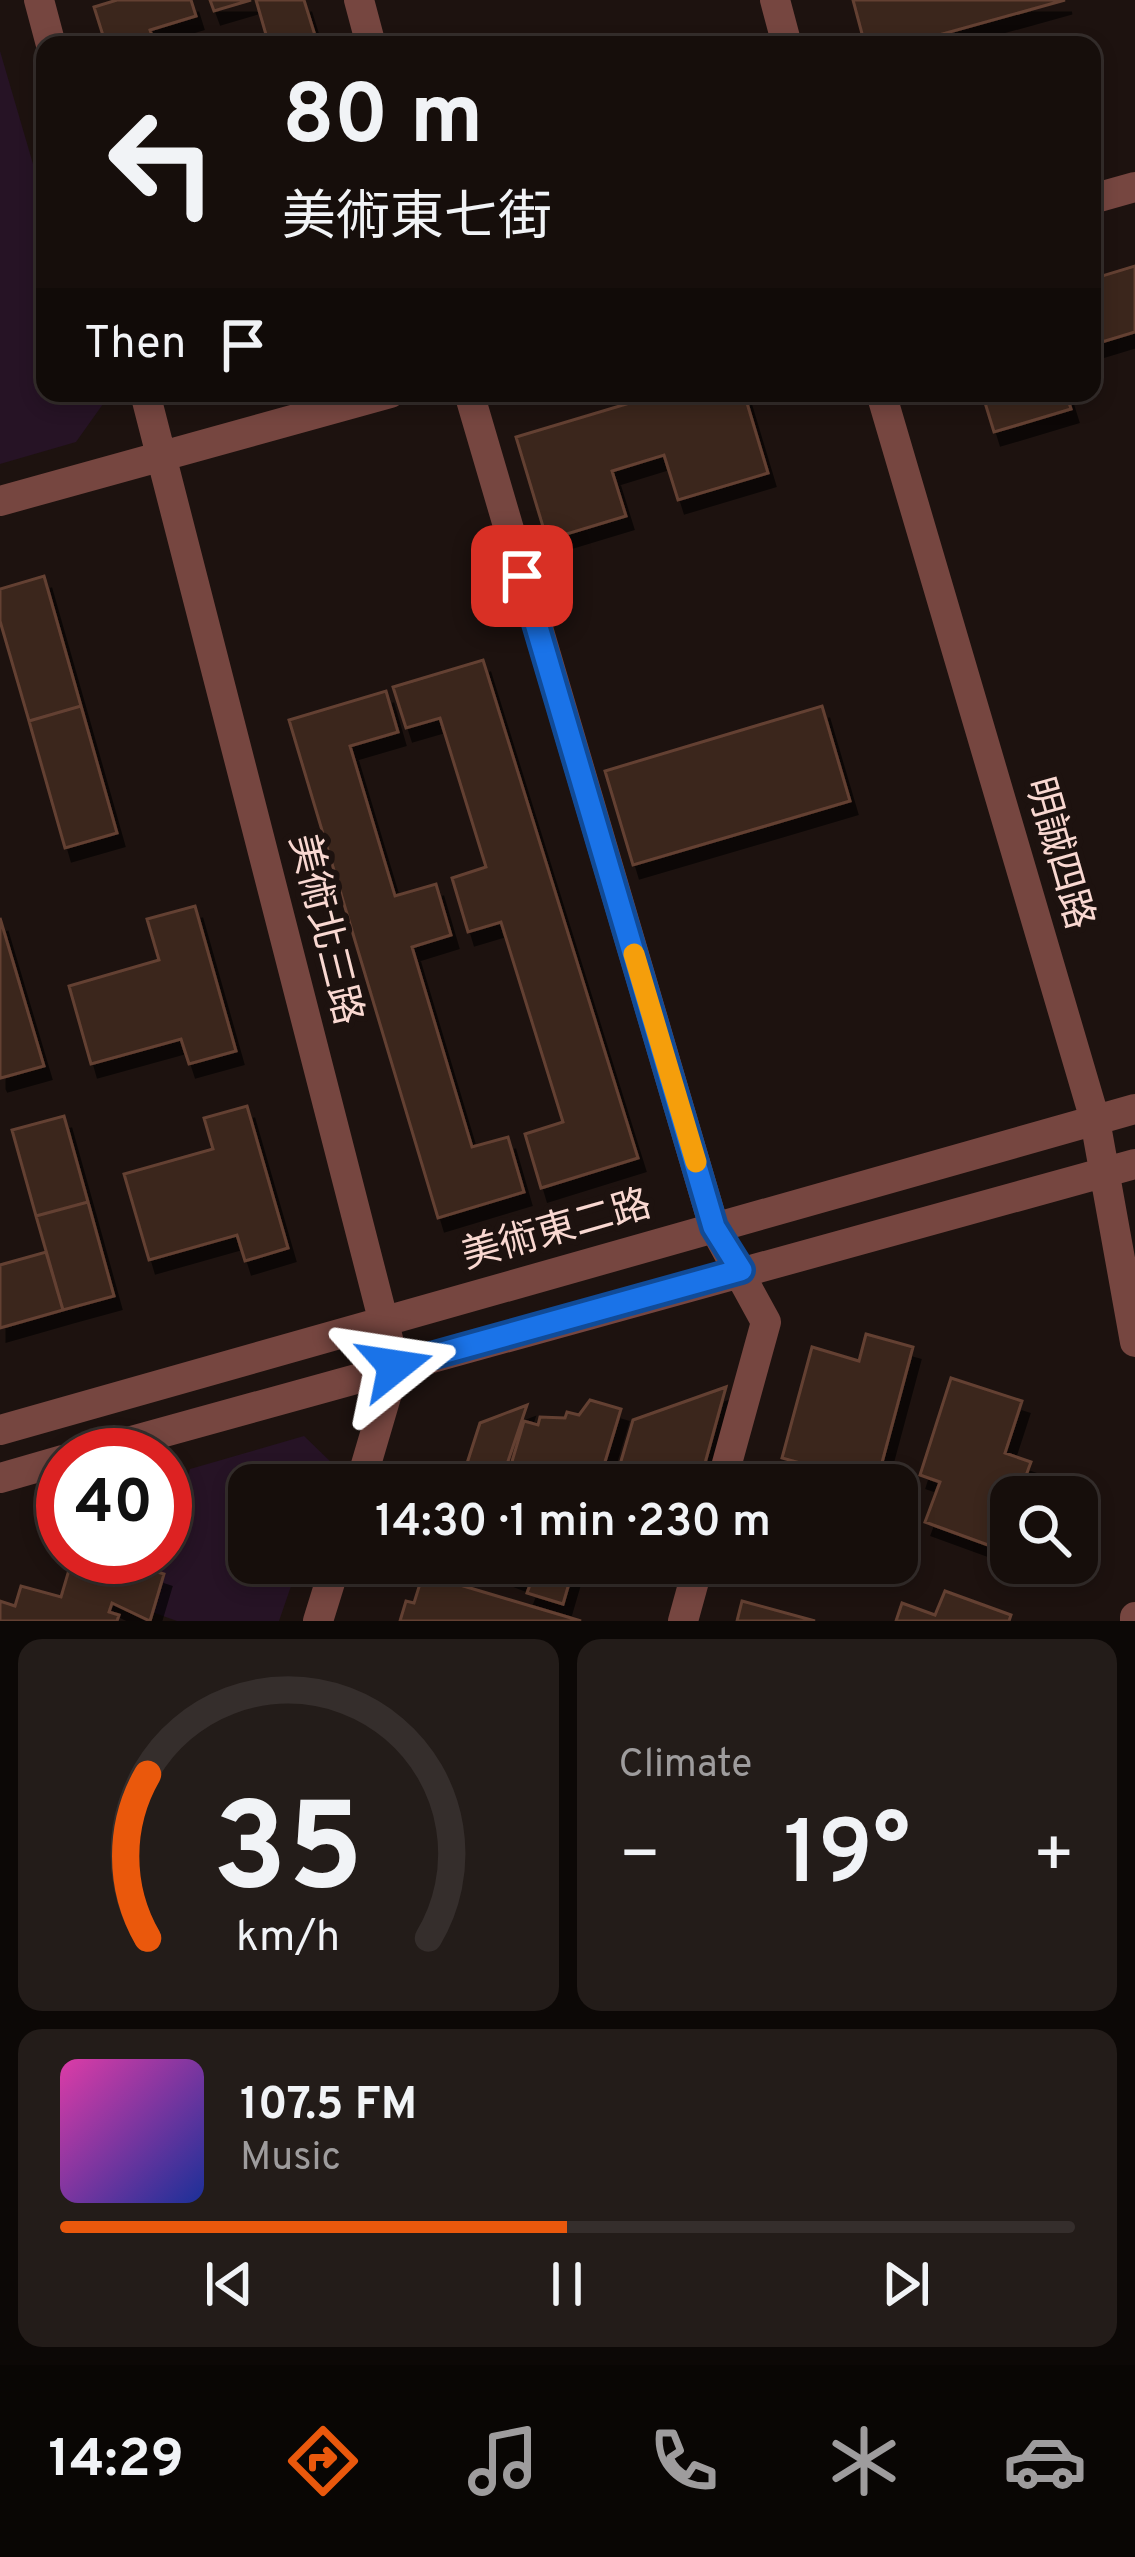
<!DOCTYPE html>
<html lang="en">
<head>
<meta charset="utf-8">
<style>
	body { margin:0; font-family:Overpass,"Noto Sans TC",sans-serif; background:#231c19; color:#f1f3f6; height:100vh; display:flex; flex-direction:column; font-size:45px; white-space:nowrap }
	* { box-sizing:border-box; margin:0 }
	p { font-size:39px; color:#9e9c9d }
	.icon { flex:none; width:66px; height:66px; fill:none; stroke:currentColor; stroke-width:2; stroke-linecap:round; stroke-linejoin:round }
	.map { position:relative; height:1621px; overflow:hidden }
	.details { display:flex; flex-direction:column; gap:18px; padding:18px; background:#0c0806; flex:1 }
	.details>* { flex:none }
	.banner { position:absolute; left:36px; top:36px; width:1065px; height:366px; border-radius:24px; box-shadow:0 6px 18px #0003,0 0 0 3px #352e2c; background:#160e0b; color:#f1f3f6; overflow:hidden }
	.controls { position:absolute; left:990px; top:1476px; display:grid; gap:24px }
	.controls a { display:grid; place-items:center; width:108px; height:108px; border-radius:24px; background:#160e0b; box-shadow:0 6px 18px #0003,0 0 0 3px #352e2c; font-size:60px }
	.speed { position:absolute; left:36px; top:1428px; display:flex; gap:24px; font-size:60px; font-weight:700; text-align:center }
	.speed>* { display:grid; place-content:center; width:156px; height:156px; border-radius:50%; background:#160e0b; box-shadow:0 6px 18px #0003,0 0 0 3px #352e2c; line-height:1 }
	.speed .limit { border:18px solid #d22; background:#fff; color:#111 }
	.pin { position:absolute; display:grid; place-items:center; width:102px; height:102px; color:#fff; margin:-51px; border-radius:24px; box-shadow:0 6px 18px #0006 }
	.me { position:absolute; width:132px; margin:-66px; rotate:75deg; stroke-linejoin:round; filter:drop-shadow(0 0 9px #0008) }
	.turn { display:flex; align-items:center; gap:42px; height:252px; padding:0 48px; font-size:54px }
	.turn .icon { width:156px; height:156px; stroke-width:2.5 }
	.turn b { display:block; font-size:84px; line-height:102px }
	.then { display:flex; align-items:center; height:114px; padding:0 48px; background:#0003; gap:24px; font-size:45px }
	.big { font-size:90px; font-weight:600; line-height:1.1 }
	.details .widget { flex:1; display:flex; flex-direction:column; justify-content:center; gap:18px; min-width:0; padding:0 42px; border-radius:24px; background:#231c19 }
	.details .dial { align-items:center; gap:0 }
	.dial svg { height:312px; overflow:visible; fill:none; stroke:#352e2c; stroke-width:7; stroke-linecap:round; text-anchor:middle }
	.dial text { fill:#f1f3f6; stroke:none }
	.song { display:flex; align-items:center; gap:36px }
	.cover { width:144px; height:144px; border-radius:18px; background:linear-gradient(135deg,hsl(320 70% 55%),hsl(230 70% 35%)) }
	.played { height:12px; border-radius:6px; background:linear-gradient(90deg,#ea580c 50%,#352e2c 50%) }
	.keys { display:flex; justify-content:space-around; direction:ltr }
	.heat { display:flex; justify-content:space-between; align-items:center; font-size:66px; direction:ltr }
	.details .tiles { flex:1; display:grid; gap:18px; grid-template-columns:1fr 1fr }
	.widget:last-child { grid-column:span 2 }
	.trip { position:absolute; left:228px; top:1464px; width:690px; height:120px; border-radius:24px; background:#160e0b; box-shadow:0 6px 18px #0003,0 0 0 3px #352e2c; font-weight:600; line-height:120px; text-align:center }
	.dock { display:flex; height:192px; justify-content:space-around; align-items:center; background:#090604; color:#9e9c9d }
	.dock .icon { width:84px; height:84px }
	.dock .selected { color:#ea580c }
	.dock b { font-size:54px; color:#f1f3f6 }
	.map>svg:first-child { display:block }
</style>
</head>
<body>
<div class="map">
<svg width="1135" height="1621" viewBox="0 0 1135 1621">
	<defs>
		<filter id="shadow"><feDropShadow dx="7" dy="13" stdDeviation="0" flood-color="#0009"/></filter>
	</defs>
	<rect width="100%" height="100%" fill="#1d120f"/>
	<path fill="#261325" d="M0,51L45,205V393H100L103,404L76,442L0,464Z
		M304,1436L333,1464L326,1485H249V1563H299L279,1621H177L149,1611L190,1469Z"/>
	<path fill="#3b261d" stroke="#644032" stroke-width="3" filter="url(#shadow)" d="M117,0H191L196,16L150,30L155,45H106L94,7Z
		M210,0H251L214,11Z
		M256,0H304L318,45H269Z
		M853,0H1065L903,45H865Z
		M1135,266V332L1092,345V279Z
		M663,393H744L768,473L678,500L664,455L612,471L626,516L547,540L516,437Z
		M982,393H1066L1071,409L994,432Z
		M44,576L81,706L29,721L0,621V589Z
		M483,660L638,1158L541,1188L525,1134L563,1122L501,922L468,932L452,878L486,867L440,718L406,728L393,687Z
		M386,691L398,732L350,746L395,896L436,884L451,935L412,947L472,1147L508,1137L524,1192L438,1218L289,720Z
		M81,706L117,833L65,848L29,721Z
		M822,706L850,801L633,865L605,771Z
		M195,906L236,1051L189,1064L181,1039L91,1064L69,986L159,960L147,919Z
		M0,918L44,1066L1,1078L0,1076Z
		M247,1106L288,1248L245,1261L237,1235L149,1260L124,1174L213,1149L204,1118Z
		M64,1116L88,1202L36,1216L12,1130Z
		M88,1202L114,1296L63,1310L36,1216Z
		M46,1252L63,1310L0,1328V1265Z
		M866,1334L913,1347L876,1485L827,1477L829,1471L782,1458L812,1347L859,1361Z
		M951,1378L1022,1401L1005,1453L1031,1462L1018,1497H1011V1517L999,1549L925,1522L940,1482L920,1475Z
		M726,1387L699,1485H614L633,1420Z
		M590,1400L621,1409L598,1485H505L524,1421L538,1425L540,1417L565,1418L567,1412L579,1415Z
		M527,1405L500,1485H460L480,1423Z
		M115,1558L164,1574L150,1621L112,1603L109,1612L119,1615L117,1621H0V1601L15,1606L21,1586L61,1597L69,1570L107,1582Z
		M482,1563H575L563,1604L527,1593L531,1582Z
		M423,1574L581,1621H400L406,1601L414,1603Z
		M945,1591L1011,1615L1009,1621H896L902,1603L935,1615Z
		M742,1601L815,1621H737Z"/>
	<g fill="none" stroke-linecap="round" stroke-linejoin="round">
		<path stroke="#764640" stroke-width="30" d="M39,0L51,45
			M359,0L371,45
			M775,0L787,45
			M1092,199L1135,187
			M145,393L395,1366L360,1485
			M469,393L714,1227L766,1322L721,1485
			M881,393L1095,1120L1135,1342
			M0,501L390,393
			M0,1430L1135,1109
			M81,1455L1135,1164
			M0,1478L63,1460
			M318,1621L336,1563
			M683,1621L699,1563
			M1135,1621V1617"/>
	</g>
	<g fill="none" stroke-linecap="round" stroke-linejoin="round">
		<defs>
			<path id="route" d="M395,1366L741,1270L714,1227L522,576"/>
		</defs>
		<use href="#route" stroke="#114b97" stroke-width="30"/>
		<use href="#route" stroke="#1a73e8" stroke-width="21"/>
		<path stroke="#f59e0b" stroke-width="21" d="M634,954L696,1162"/>
	</g>
	<g text-anchor="middle" dominant-baseline="central" stroke-width="12" stroke-linejoin="round" paint-order="stroke">
		<g font-size="39" fill="#f9d8d1" stroke="#1d120f">
			<text transform="translate(1057 854) rotate(74)">明誠四路</text>
			<text transform="translate(323 930) rotate(76)">美術北三路</text>
			<text transform="translate(557 1232) rotate(-16)">美術東二路</text>
		</g>
	</g>
</svg>
<div class="controls">
<a><svg class="icon" aria-label="search" viewBox="0 0 24 24"><circle cx="10" cy="10" r="6"/><path d="M15 15l6 6"/></svg></a>
</div>
<div class="speed"><div class="limit">40</div></div>
<div class="pin" style="left:522px;top:576px;background:#d93025"><svg class="icon" aria-label="arrive" viewBox="0 0 24 24"><path d="M6 21V4h12l-3 4 3 4H6"/></svg></div>
<svg class="me" style="left:395px;top:1366px" viewBox="-20 -20 40 40"><path d="M0-17L14 15 0 8-14 15z" fill="#1a73e8" stroke="#fff" stroke-width="4"/></svg>
<div class="trip">14:30 · 1 min · 230 m</div>
<div class="banner">
<div class="turn"><svg class="icon" aria-label="left" viewBox="0 0 24 24"><path d="M17 20v-9H6M10 6l-5 5 5 5"/></svg><div><b>80 m</b>美術東七街</div></div>
<div class="then">Then<svg class="icon" aria-label="arrive" viewBox="0 0 24 24"><path d="M6 21V4h12l-3 4 3 4H6"/></svg></div>
</div>
</div>
<section class="details">
<div class="tiles">
<div class="widget dial"><svg viewBox="0 0 100 80">
<path d="M14 69A42 42 0 1 1 86 69"/>
<path d="M14 69A42 42 0 0 1 14 27" stroke="#ea580c"/>
<text x="50" y="56" font-size="32" font-weight="700">35</text>
<text x="50" y="72" font-size="11">km/h</text>
</svg></div>
<div class="widget"><p>Climate</p>
<div class="heat"><a>−</a><b class="big">19°</b><a>+</a></div>
</div>
<div class="widget">
<div class="song"><i class="cover"></i><div><b>107.5 FM</b><p>Music</p></div></div>
<div class="played"></div>
<div class="keys"><svg class="icon" aria-label="previous" viewBox="0 0 24 24"><path d="M18 5L8 12l10 7zM5 5v14"/></svg><svg class="icon" aria-label="pause" viewBox="0 0 24 24"><path d="M8 5v14M16 5v14"/></svg><svg class="icon" aria-label="next" viewBox="0 0 24 24"><path d="M6 5l10 7-10 7zM19 5v14"/></svg></div>
</div>
</div>
</section>
<nav class="dock">
<b>14:29</b>
<svg class="icon selected" aria-label="directions" viewBox="0 0 24 24"><path d="M12 3l9 9-9 9-9-9zM9 14v-3h6M13 9l2 2-2 2"/></svg>
<svg class="icon" aria-label="music" viewBox="0 0 24 24"><path d="M9 18V5l10-2v13"/><circle cx="6" cy="18" r="3"/><circle cx="16" cy="16" r="3"/></svg>
<svg class="icon" aria-label="phone" viewBox="0 0 24 24"><path d="M5 4h4l2 5-3 2q2 4 5 5l2-3 5 2v4C11 20 4 13 5 4z"/></svg>
<svg class="icon" aria-label="climate" viewBox="0 0 24 24"><path d="M12 3v18M4 7l16 10M4 17L20 7"/></svg>
<svg class="icon" aria-label="car" viewBox="0 0 24 24"><path d="M5 17H2v-5l4-1 3-4h7l3 4 3 1v5h-3M9 17h6M6 11h13"/><circle cx="7" cy="17" r="2"/><circle cx="17" cy="17" r="2"/></svg>
</nav>
</body>
</html>
